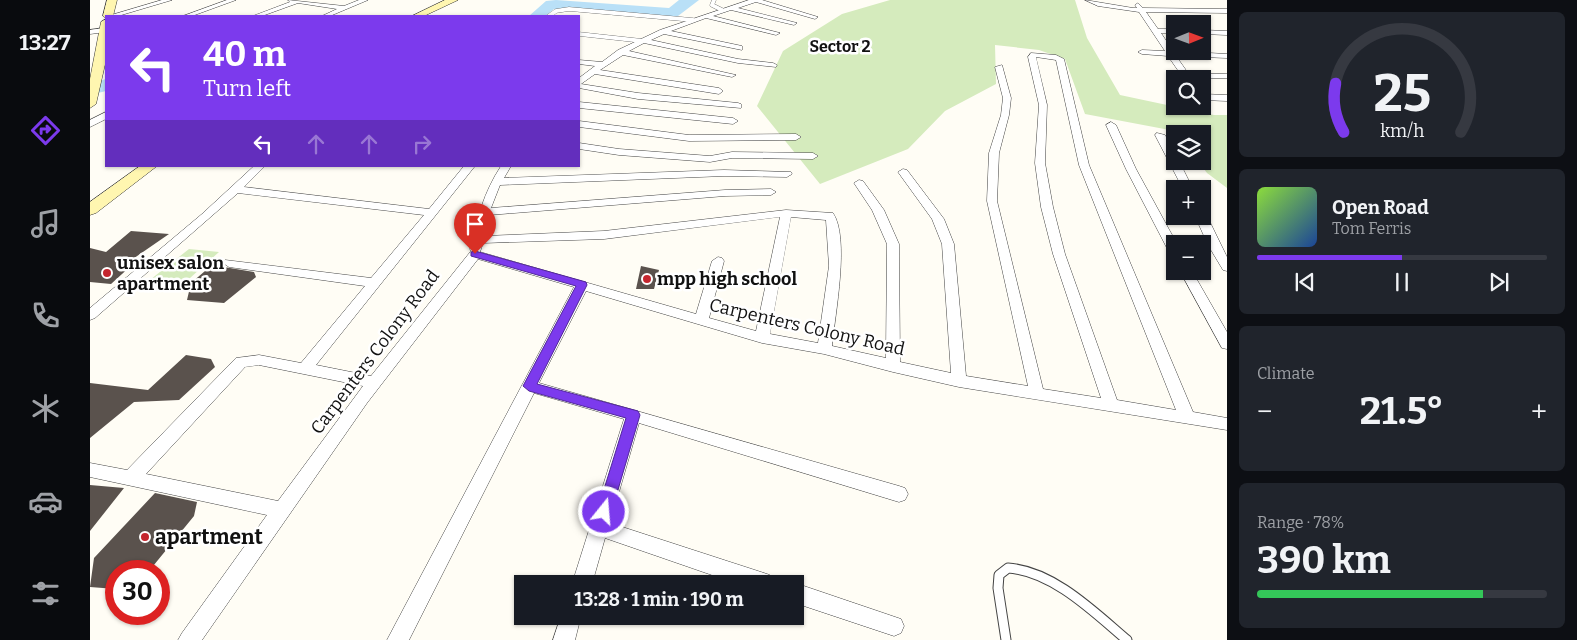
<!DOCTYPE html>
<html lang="en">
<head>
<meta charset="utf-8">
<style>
	body { margin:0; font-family:Bitter,serif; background:#20242c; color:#f1f3f6; height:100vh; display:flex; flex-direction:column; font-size:19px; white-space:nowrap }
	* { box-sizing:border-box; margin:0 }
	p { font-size:16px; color:#9ea1a6 }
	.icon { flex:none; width:28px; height:28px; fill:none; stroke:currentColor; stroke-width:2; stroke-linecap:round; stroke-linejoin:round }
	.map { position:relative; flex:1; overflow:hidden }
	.panel { display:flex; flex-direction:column; gap:12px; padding:12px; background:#0d0f14; width:350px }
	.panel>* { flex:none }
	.hud { position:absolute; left:15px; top:15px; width:475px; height:152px; border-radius:0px; box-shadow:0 1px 4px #0004; background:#7c3aed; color:#fff; overflow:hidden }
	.needle { width:32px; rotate:89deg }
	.controls { position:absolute; left:1076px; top:15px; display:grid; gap:10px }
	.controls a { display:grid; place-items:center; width:45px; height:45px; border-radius:0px; background:#171b24; box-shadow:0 1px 4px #0004; font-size:25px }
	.speed { position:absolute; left:15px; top:560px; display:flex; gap:10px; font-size:25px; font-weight:700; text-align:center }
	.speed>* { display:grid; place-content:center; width:65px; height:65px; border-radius:50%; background:#171b24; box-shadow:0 1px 4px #0004; line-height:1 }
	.speed .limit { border:8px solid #d22; background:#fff; color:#111 }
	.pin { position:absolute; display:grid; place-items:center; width:42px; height:42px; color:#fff; margin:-51px -21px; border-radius:50% 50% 50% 0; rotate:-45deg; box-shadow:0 0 5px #0007 }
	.pin .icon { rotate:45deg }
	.me { position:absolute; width:55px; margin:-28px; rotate:17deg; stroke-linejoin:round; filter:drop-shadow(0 0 4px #0008) }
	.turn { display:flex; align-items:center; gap:18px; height:105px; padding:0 15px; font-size:22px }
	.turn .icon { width:65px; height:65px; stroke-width:2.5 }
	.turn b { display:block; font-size:35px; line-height:42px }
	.lanes { display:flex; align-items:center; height:48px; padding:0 15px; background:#0003; justify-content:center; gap:25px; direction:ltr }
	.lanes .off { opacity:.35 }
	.big { font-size:38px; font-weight:700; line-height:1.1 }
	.panel .tile { flex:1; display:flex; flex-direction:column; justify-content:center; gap:8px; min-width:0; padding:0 18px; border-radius:8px; background:#20242c }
	.panel .dial { align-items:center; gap:0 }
	.dial svg { height:130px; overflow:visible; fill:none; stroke:#363941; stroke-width:7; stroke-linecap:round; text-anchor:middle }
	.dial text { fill:#f1f3f6; stroke:none }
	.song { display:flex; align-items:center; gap:15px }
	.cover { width:60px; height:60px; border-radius:8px; background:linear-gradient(135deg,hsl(90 70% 55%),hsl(220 70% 35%)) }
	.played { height:5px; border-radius:2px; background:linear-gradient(90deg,#7c3aed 50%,#363941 50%) }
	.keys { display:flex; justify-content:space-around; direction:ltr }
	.heat { display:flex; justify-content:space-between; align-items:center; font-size:28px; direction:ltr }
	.charge { height:8px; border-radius:4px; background:linear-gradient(90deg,#34c759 78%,#363941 0) }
	.trip { position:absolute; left:424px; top:575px; width:290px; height:50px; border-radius:0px; background:#171b24; box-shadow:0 1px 4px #0004; font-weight:700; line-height:50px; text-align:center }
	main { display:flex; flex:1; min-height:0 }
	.tab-bar { display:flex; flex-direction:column; width:90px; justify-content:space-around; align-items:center; background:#090b0e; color:#9ea1a6 }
	.tab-bar .icon { width:35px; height:35px }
	.tab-bar .selected { color:#7c3aed }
	.tab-bar b { font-size:22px; color:#f1f3f6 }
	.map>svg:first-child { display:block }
</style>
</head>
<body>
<main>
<nav class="tab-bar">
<b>13:27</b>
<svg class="icon selected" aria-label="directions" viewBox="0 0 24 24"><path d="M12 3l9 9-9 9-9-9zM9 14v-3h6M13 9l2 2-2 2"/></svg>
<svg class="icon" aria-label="music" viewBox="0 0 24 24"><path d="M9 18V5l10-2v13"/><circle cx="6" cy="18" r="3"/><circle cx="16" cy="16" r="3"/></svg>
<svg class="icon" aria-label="phone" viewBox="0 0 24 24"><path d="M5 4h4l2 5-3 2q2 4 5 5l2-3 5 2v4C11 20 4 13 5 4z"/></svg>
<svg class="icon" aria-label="climate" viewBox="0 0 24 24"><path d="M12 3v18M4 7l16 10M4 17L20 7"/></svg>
<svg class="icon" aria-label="car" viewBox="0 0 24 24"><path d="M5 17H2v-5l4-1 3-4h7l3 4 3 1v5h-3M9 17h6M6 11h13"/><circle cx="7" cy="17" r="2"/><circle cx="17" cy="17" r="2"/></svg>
<svg class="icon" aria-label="filters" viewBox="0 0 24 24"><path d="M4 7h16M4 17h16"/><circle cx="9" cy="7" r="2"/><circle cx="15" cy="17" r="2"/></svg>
</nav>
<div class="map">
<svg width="1137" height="640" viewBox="0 0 1137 640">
	<rect width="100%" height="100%" fill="#fffdf5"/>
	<path fill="#d5ebbd" d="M800,0H985L997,38L1030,95L1124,115H1137V188L1117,173L1108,161H1112V134H1087L1085,131L995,114L975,59L949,50L905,45L906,84L855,111L818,149L730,184L667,106L693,51L752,14Z
		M99,249L129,252L90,287L56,283Z"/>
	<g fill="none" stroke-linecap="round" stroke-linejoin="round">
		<path fill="#b9e0f7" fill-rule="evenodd" d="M466,0L579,8L589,0H609L588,16L583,18L464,9L456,16H439L456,1Z
			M16,79V91L0,95V83Z"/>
	</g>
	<path fill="#5a524d" d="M41,231L79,234L37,263L43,264L21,284L0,282V248L16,252Z
		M122,265L164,272L166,277L134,303L97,300L101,283Z
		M551,266L569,270L564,289H546Z
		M96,355L121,359L125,367L89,400L44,402L0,438V383L58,390Z
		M0,485L34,488L0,531Z
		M65,493L107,502L104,516L59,571H26V589L0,587L4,558Z"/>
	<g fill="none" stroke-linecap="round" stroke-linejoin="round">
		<defs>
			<path id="lane-far1" d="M624,0L622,5L632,10
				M459,16L466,11L479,9L603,20
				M489,34L553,41"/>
			<path id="lane" d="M916,640L908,588L909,575L918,568C963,571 1004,612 1037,640"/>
			<path id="street" d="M72,0H82L28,16H18Z
				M137,0H146L102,16H93Z
				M198,0L254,6L269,0H278L240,16H232L247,9L208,3L172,16H163L200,2Z
				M659,0H672L728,17L725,19L666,2L648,8L707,23L704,25L641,10L623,16L690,33L686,35L616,18L581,31L652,46V50L574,34L561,40L648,59L683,63L687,65L686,67L648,63L554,43L539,51L646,75L642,77L533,55L510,70L629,88L633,91L629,94L505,74L491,84L548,93L648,103L651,104V108L548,99L489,88V78L505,66L489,64V60L512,62L528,50L570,30Z
				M995,0L1043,8H1047L1045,5L1048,3L1053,8L1137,9V13L1056,12L1068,29H1085V33H1071L1083,51L1137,54V58L1086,56L1098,73L1137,74V78L1094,79L1078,56L1052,54L1048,52L1052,50L1075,51L1049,12L1008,6Z
				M14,28L16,32L0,34V30Z
				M1112,30L1137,31V35L1112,34Z
				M941,53L966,55L974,59L999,165L1103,412L1137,418V430L869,387L803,372L734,354L672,343L496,291L449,383L809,486L815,488L818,494L815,500L809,502L549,423L520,523L677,574L684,577L687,584H648L515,538L502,584H482L534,419L444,393L319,640H297L484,287L388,259L277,403L112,640H88L92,633L177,515L0,477V463L37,470L146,358L169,355L211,363L275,286L139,267L133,263L135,260L281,278L334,215L148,193L5,318L0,320V308L112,214L164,166H175L154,187L339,209L374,166H385L226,365L281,376L381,251L380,249C387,218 394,192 411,166H421L414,178L634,170L701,172L702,174L697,177L634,176L410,185L401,208L635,190L681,189L686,192L681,195L635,196L399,215L395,236L514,231L696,210L743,213C760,238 745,314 742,346L796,358L797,244L782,210L764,183L769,180L773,181L794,210L809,244L810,362L861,373L852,244L842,219L808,172L813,169L817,170L854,219L864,244L876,376L938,386L897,201L899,153L911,115L913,98L905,67L912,65L921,98L919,115L909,153L907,201L953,389L1011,398L963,254L951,207L945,163L949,105L938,57ZM946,57L966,60L989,165L1086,410L1027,400L975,254L963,207L955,163L957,105ZM690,217L666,331L619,318L634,261L632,258L628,257L622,261L606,314L390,252L393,243L514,239ZM701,217L736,220L739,266L728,343L680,334ZM169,365L273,386L188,501L56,474L155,367Z
				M1112,94L1137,95V101L1112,100Z
				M489,102L643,118L648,121L643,124L489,108Z
				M16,112V119L0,127V120Z
				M489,121L599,135L706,134L711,137L706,140L599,141L489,127Z
				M1021,122L1026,125L1046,169L1087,244L1085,256L1079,252L1036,169L1016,125Z
				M1067,133L1075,135L1085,154V161H1089L1103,189H1093L1065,135Z
				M489,143L529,149L620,156L642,152L723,153L728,156L723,159L642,158L620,162L529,155L489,149Z
				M1112,213L1117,216L1137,257V271L1133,270L1118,245L1105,216H1112Z
				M1090,271H1102L1137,332V349L1132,348Z
				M705,583L811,619L814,626L811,633L804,636L705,603V584H703Z
				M471,616H491L485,640H463Z"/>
			<path id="secondary" d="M17,0H27L23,16H16V18L13,16Z
				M355,0H368L334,16H322Z
				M16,19V60L6,104L0,108V79L11,22Z
				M50,166H67L6,213L0,215V202Z"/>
		</defs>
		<use href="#lane-far1" stroke="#444" stroke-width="4.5"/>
		<use href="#lane" stroke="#444" stroke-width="11"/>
		<use href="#street" stroke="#444" stroke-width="1"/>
		<use href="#secondary" stroke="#333" stroke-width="1"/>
		<use href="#lane-far1" stroke="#fff" stroke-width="4"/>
		<use href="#lane" stroke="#fff" stroke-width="9"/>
		<use href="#street" fill="#fff" fill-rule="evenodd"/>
		<use href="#secondary" fill="#fff6b0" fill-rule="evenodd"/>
	</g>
	<path fill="#7c3aed" stroke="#51269a" d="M385,251L496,282L497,285L447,384L548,411L550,415L520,517L514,519L509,517L507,512L536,418L439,391L433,386L486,286L381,256V252Z"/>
	<g fill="#c4262e" stroke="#fff" stroke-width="2">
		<circle cx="17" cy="273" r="5"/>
		<circle cx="557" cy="279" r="5"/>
		<circle cx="55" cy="537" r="5"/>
	</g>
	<g text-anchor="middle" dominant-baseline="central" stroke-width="5" stroke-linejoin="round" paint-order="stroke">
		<g font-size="16" font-weight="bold" fill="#111" stroke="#fff">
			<text x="750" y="46">Sector 2</text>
		</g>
		<g font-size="18" font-weight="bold" fill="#111" stroke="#fff" text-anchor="start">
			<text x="27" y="263">unisex salon<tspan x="27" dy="21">apartment</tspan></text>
			<text x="567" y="279">mpp high school</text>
		</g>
		<g font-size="18" fill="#111" stroke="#fff">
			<text transform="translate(717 327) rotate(13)">Carpenters Colony Road</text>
			<text transform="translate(285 352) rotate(-53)">Carpenters Colony Road</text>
		</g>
		<g font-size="21" font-weight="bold" fill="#111" stroke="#fff" text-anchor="start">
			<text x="65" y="537">apartment</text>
		</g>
	</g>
</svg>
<div class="controls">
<a><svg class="needle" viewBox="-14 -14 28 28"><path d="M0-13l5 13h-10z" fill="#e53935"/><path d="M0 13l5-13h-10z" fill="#9ea1a6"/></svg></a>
<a><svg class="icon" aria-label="search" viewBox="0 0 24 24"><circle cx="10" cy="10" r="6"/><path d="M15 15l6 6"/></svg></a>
<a><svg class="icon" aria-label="layers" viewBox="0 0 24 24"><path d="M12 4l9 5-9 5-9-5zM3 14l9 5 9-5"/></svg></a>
<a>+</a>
<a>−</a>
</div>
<div class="speed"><div class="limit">30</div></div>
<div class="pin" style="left:385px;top:254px;background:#d93025"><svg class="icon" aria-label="arrive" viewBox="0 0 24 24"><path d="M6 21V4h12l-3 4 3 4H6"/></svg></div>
<svg class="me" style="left:514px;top:512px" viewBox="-20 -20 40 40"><circle r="17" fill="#7c3aed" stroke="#fff" stroke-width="3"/><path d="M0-11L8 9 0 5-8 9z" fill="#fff"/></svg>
<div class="trip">13:28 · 1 min · 190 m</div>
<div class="hud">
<div class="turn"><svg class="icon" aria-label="left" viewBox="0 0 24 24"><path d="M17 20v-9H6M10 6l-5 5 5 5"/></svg><div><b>40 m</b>Turn left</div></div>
<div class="lanes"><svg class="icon" aria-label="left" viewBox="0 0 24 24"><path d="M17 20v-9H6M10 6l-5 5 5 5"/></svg><svg class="icon off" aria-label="ahead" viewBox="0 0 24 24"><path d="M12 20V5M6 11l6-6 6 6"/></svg><svg class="icon off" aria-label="ahead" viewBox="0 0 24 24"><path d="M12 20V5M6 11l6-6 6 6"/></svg><svg class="icon off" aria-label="right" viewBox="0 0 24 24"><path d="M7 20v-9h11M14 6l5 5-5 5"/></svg></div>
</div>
</div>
<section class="panel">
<div class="tile dial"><svg viewBox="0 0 100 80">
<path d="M14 69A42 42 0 1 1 86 69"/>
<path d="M14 69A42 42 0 0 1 9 39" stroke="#7c3aed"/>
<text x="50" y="56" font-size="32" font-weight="700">25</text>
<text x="50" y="72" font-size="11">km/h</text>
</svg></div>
<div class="tile">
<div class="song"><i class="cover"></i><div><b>Open Road</b><p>Tom Ferris</p></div></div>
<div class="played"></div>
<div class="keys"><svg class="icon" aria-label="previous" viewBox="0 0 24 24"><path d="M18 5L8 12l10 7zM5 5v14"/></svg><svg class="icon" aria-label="pause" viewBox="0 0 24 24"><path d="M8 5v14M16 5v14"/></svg><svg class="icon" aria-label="next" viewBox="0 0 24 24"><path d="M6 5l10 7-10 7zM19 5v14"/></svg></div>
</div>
<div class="tile"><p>Climate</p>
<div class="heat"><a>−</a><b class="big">21.5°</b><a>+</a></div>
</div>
<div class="tile"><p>Range · 78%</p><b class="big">390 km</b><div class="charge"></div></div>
</section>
</main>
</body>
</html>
